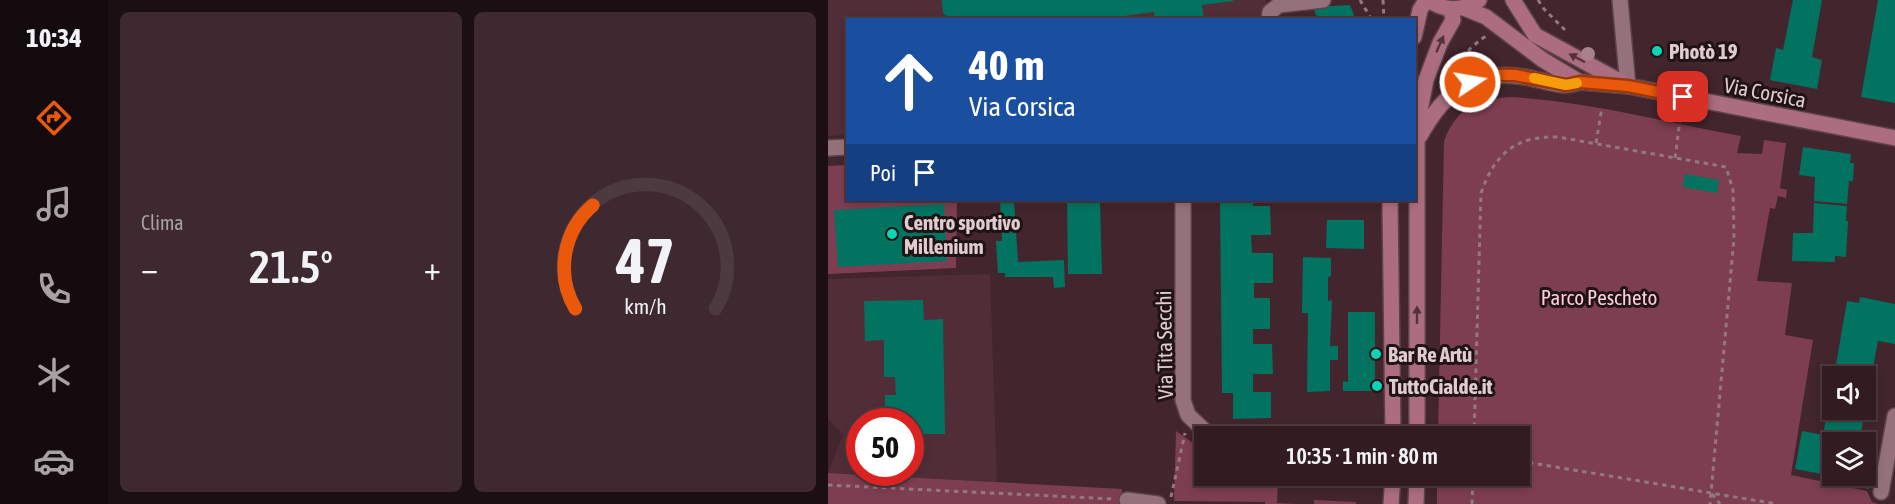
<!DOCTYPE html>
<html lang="it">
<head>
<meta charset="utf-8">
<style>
	body { margin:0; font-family:"Asap Condensed",sans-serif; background:#3d292f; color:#f1f3f6; height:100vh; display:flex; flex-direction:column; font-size:22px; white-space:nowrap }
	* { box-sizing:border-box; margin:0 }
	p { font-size:20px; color:#a8a1a5 }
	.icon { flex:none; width:33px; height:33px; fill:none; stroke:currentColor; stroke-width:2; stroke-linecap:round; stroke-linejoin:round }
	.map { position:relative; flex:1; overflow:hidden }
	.sheet { display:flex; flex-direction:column; gap:12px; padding:12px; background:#1c0f13; width:720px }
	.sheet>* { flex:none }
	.hud { position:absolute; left:18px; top:18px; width:570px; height:183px; border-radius:0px; box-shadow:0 3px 9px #0003,0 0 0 2px #4d3a40; background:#1a4fa0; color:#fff; overflow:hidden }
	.tools { position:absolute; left:994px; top:366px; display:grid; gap:12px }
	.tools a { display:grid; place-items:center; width:54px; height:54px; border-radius:0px; background:#321c22; box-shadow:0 3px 9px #0003,0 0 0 2px #4d3a40; font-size:30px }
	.speed { position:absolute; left:18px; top:408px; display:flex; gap:12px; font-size:30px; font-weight:700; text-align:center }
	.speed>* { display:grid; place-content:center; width:78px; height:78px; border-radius:50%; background:#321c22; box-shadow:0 3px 9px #0003,0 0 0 2px #4d3a40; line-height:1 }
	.speed .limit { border:9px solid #d22; background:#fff; color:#111 }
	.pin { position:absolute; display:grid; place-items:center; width:51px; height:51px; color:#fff; margin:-26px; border-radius:12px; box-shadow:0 3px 9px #0006 }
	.me { position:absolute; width:66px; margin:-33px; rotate:78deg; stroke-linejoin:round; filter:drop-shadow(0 0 4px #0008) }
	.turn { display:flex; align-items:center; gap:21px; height:126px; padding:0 24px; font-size:27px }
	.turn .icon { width:78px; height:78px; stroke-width:2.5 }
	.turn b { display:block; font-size:42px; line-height:51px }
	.then { display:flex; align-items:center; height:57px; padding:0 24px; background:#0003; gap:12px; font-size:22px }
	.big { font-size:45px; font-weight:600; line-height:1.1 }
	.sheet .widget { flex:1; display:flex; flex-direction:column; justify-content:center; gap:9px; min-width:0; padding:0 21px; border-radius:9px; background:#3d292f }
	.sheet .dial { align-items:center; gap:0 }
	.dial svg { height:156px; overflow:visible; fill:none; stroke:#4d3a40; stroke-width:7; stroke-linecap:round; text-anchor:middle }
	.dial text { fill:#f1f3f6; stroke:none }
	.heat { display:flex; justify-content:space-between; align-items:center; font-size:33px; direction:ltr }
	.sheet .tiles { flex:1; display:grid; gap:12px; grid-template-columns:repeat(2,1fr) }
	.trip { position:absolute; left:366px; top:426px; width:336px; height:60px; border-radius:0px; background:#321c22; box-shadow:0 3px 9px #0003,0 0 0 2px #4d3a40; font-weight:600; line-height:60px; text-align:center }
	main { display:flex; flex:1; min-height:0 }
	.dock { display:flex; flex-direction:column; width:108px; justify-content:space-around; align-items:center; background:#140b0e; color:#a8a1a5 }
	.dock .icon { width:42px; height:42px }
	.dock .selected { color:#ea580c }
	.dock b { font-size:27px; color:#f1f3f6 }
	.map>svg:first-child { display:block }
</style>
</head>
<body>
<main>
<nav class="dock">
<b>10:34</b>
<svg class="icon selected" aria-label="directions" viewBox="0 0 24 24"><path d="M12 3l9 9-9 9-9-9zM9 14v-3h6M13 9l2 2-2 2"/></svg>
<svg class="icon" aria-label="music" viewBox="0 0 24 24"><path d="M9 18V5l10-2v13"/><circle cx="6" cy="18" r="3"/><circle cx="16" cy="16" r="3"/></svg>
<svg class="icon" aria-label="phone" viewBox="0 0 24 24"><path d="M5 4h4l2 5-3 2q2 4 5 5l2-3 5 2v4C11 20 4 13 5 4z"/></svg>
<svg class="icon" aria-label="climate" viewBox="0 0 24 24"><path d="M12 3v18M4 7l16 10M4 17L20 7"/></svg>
<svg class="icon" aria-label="car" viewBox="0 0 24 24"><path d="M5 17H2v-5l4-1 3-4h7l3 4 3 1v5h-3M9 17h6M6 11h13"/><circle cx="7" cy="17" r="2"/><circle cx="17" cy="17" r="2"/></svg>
</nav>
<section class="sheet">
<div class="tiles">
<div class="widget"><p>Clima</p>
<div class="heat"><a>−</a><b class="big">21.5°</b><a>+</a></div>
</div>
<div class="widget dial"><svg viewBox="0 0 100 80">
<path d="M14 69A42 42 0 1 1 86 69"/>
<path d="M14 69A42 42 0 0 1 23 16" stroke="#ea580c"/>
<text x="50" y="56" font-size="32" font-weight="700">47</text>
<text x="50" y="72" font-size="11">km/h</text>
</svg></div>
</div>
</section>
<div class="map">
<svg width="1067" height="504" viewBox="0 0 1067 504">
	<rect width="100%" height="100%" fill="#42252d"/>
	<path fill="#512d37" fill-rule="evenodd" d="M0,0H438L439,19L20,20L19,135L0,136Z
		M162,274L169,482L0,473L15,435L0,419V279ZM32,422H82V472H32Z"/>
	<path fill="#7e3e51" d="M682,97C758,101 837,122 913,136L909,153L934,154L936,140L958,143L952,188L959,190L958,198L950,196L947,209L942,208L929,281L964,283L957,335L985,340L963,475L1039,491L1044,502L1050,504H609V476H692V436H610L616,141C628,109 648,99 682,97Z
		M19,165L20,200H129L128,268L0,274V166Z
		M348,431L372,448H376V476H450L449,503L468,504H437V502L346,501Z
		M0,473L294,489L293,504H0Z
		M486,500L528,502V504H486Z"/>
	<path fill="#037361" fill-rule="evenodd" d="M114,0H405V1L374,5L376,20H327L326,12L267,20H123L115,13Z
		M965,0H994L984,57L994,60L989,89L942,80L948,48L955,50Z
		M1050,0H1067V103L1033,97Z
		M522,5L528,20H490L485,7Z
		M975,147L1023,154L1022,163H1026L1025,181H1021L1019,204L986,201L987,177L971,175Z
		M857,174L891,180L889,193L855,187Z
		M172,200H186L190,262L236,260L237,287L226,288L225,277H177V273H170L168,241H174Z
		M239,200H272L274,274H240Z
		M392,200H425V206H442L443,235H423L424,253H445V283H426V298H442V329H425V344H444L445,374H425V392H443V418L405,419V393H394Z
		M986,203L1019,206L1018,221H1020L1018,257L1007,256V262L964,261L965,233H985Z
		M116,204L119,261L10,267L6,210Z
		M499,220H536V249L498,248Z
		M475,257L503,258V276L500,277V301L504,300L502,346H510V360H502V391L479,392L480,313H474Z
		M1032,297L1067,304V344L1050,341L1039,400L1038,376H1006L1019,301L1031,303Z
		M95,300L96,320L115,319L117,434H96V453H82V422H38V414H57V395H68L67,377H56V340L37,341L36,301Z
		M520,312H547V391H515V381L520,382Z
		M1004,387L1005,410H1037L1033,433L1050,436L1041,489L998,481L999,475L967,469L974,431L995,435ZM1005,442H1038V476H1005Z"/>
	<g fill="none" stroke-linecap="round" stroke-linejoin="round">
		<defs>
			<path id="minor" d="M792,0L800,86
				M441,20L442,12L451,5L495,0
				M0,148L20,147
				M355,200V400L360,415L379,433L535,436
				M1053,492L1067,416
				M299,500L330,504"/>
			<path id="secondary" d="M601,0C616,12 636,11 651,0
				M685,0L707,35L795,83
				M636,8L658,17L715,60L752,82L800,86L1067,138
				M586,37L592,10L598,0
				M592,136C616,92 645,68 697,77C710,79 725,85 738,85C743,85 748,83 752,82
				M562,200L565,436
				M589,436V141L591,115L598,80L612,43L625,20L623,9
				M563,504L565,476
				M588,504L589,476"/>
		</defs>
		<use href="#minor" stroke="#5c424a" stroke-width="18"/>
		<use href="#secondary" stroke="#5c424a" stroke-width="18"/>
		<path stroke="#92797f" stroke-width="3" stroke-dasharray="4.5 4.5" stroke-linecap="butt" d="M532,0L544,20
			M555,0L556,20
			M710,0L716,9L740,33
			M625,73C633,57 643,46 658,36
			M768,143L773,113H771
			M847,158L853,112
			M646,436L653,193C667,154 686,136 730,137L898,167L905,190L906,238L882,504
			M692,461L949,504
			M0,485L286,499
			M884,494L892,504
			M343,497L357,433
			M644,504L645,476"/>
		<use href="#minor" stroke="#95727a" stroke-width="15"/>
		<use href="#secondary" stroke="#ac6e7f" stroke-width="15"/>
	</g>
	<circle fill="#a9818c" cx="760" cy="54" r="7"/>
	<defs><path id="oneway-solid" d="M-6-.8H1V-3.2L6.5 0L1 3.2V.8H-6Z" transform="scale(1.5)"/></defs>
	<g fill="#51333b">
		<use href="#oneway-solid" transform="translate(612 44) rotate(-66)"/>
		<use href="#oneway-solid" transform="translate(749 58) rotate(-152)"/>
		<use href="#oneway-solid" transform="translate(589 315) rotate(-90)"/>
	</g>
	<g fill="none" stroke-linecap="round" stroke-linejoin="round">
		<defs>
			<path id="route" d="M642,82L662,75H687L738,85L752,82L800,86L855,97"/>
		</defs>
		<use href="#route" stroke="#983908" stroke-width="15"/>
		<use href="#route" stroke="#ea580c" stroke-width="10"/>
		<path stroke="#f59e0b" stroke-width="10" d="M706,78L738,85L749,83"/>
	</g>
	<g fill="#0cd5b5" stroke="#201316" stroke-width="2">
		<circle cx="829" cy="51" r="6"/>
		<circle cx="64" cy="234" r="6"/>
		<circle cx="548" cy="354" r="6"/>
		<circle cx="549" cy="386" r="6"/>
	</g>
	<g text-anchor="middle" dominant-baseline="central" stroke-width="6" stroke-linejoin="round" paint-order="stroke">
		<g font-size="21" font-weight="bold" fill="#e0ccd0" stroke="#201316" text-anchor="start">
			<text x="841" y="51">Photò 19</text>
			<text x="76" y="222">Centro sportivo<tspan x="76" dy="24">Millenium</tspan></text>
			<text x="560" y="354">Bar Re Artù</text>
			<text x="561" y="386">TuttoCialde.it</text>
		</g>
		<g font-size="21" fill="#e0ccd0" stroke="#201316">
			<text transform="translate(937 92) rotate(11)">Via Corsica</text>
			<text transform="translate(336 345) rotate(-91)">Via Tita Secchi</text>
		</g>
		<g font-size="21" fill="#fecdd9" stroke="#201316">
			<text x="771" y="297">Parco Pescheto</text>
		</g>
	</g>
</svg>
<div class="tools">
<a><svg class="icon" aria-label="sound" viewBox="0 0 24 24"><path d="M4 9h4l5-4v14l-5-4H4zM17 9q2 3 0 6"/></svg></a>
<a><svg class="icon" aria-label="layers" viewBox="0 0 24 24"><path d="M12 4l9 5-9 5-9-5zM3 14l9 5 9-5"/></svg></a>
</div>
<div class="speed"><div class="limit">50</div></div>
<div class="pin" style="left:855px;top:97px;background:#d93025"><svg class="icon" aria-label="arrive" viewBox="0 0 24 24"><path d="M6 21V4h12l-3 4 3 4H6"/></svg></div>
<svg class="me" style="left:642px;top:82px" viewBox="-20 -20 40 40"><circle r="17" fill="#ea580c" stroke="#fff" stroke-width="3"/><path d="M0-11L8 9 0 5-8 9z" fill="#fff"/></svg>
<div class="trip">10:35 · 1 min · 80 m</div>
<div class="hud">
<div class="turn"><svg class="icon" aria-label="ahead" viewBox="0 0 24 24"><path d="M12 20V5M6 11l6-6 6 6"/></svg><div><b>40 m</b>Via Corsica</div></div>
<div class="then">Poi<svg class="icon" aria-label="arrive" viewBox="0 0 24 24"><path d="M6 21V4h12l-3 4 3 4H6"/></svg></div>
</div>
</div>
</main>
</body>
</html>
